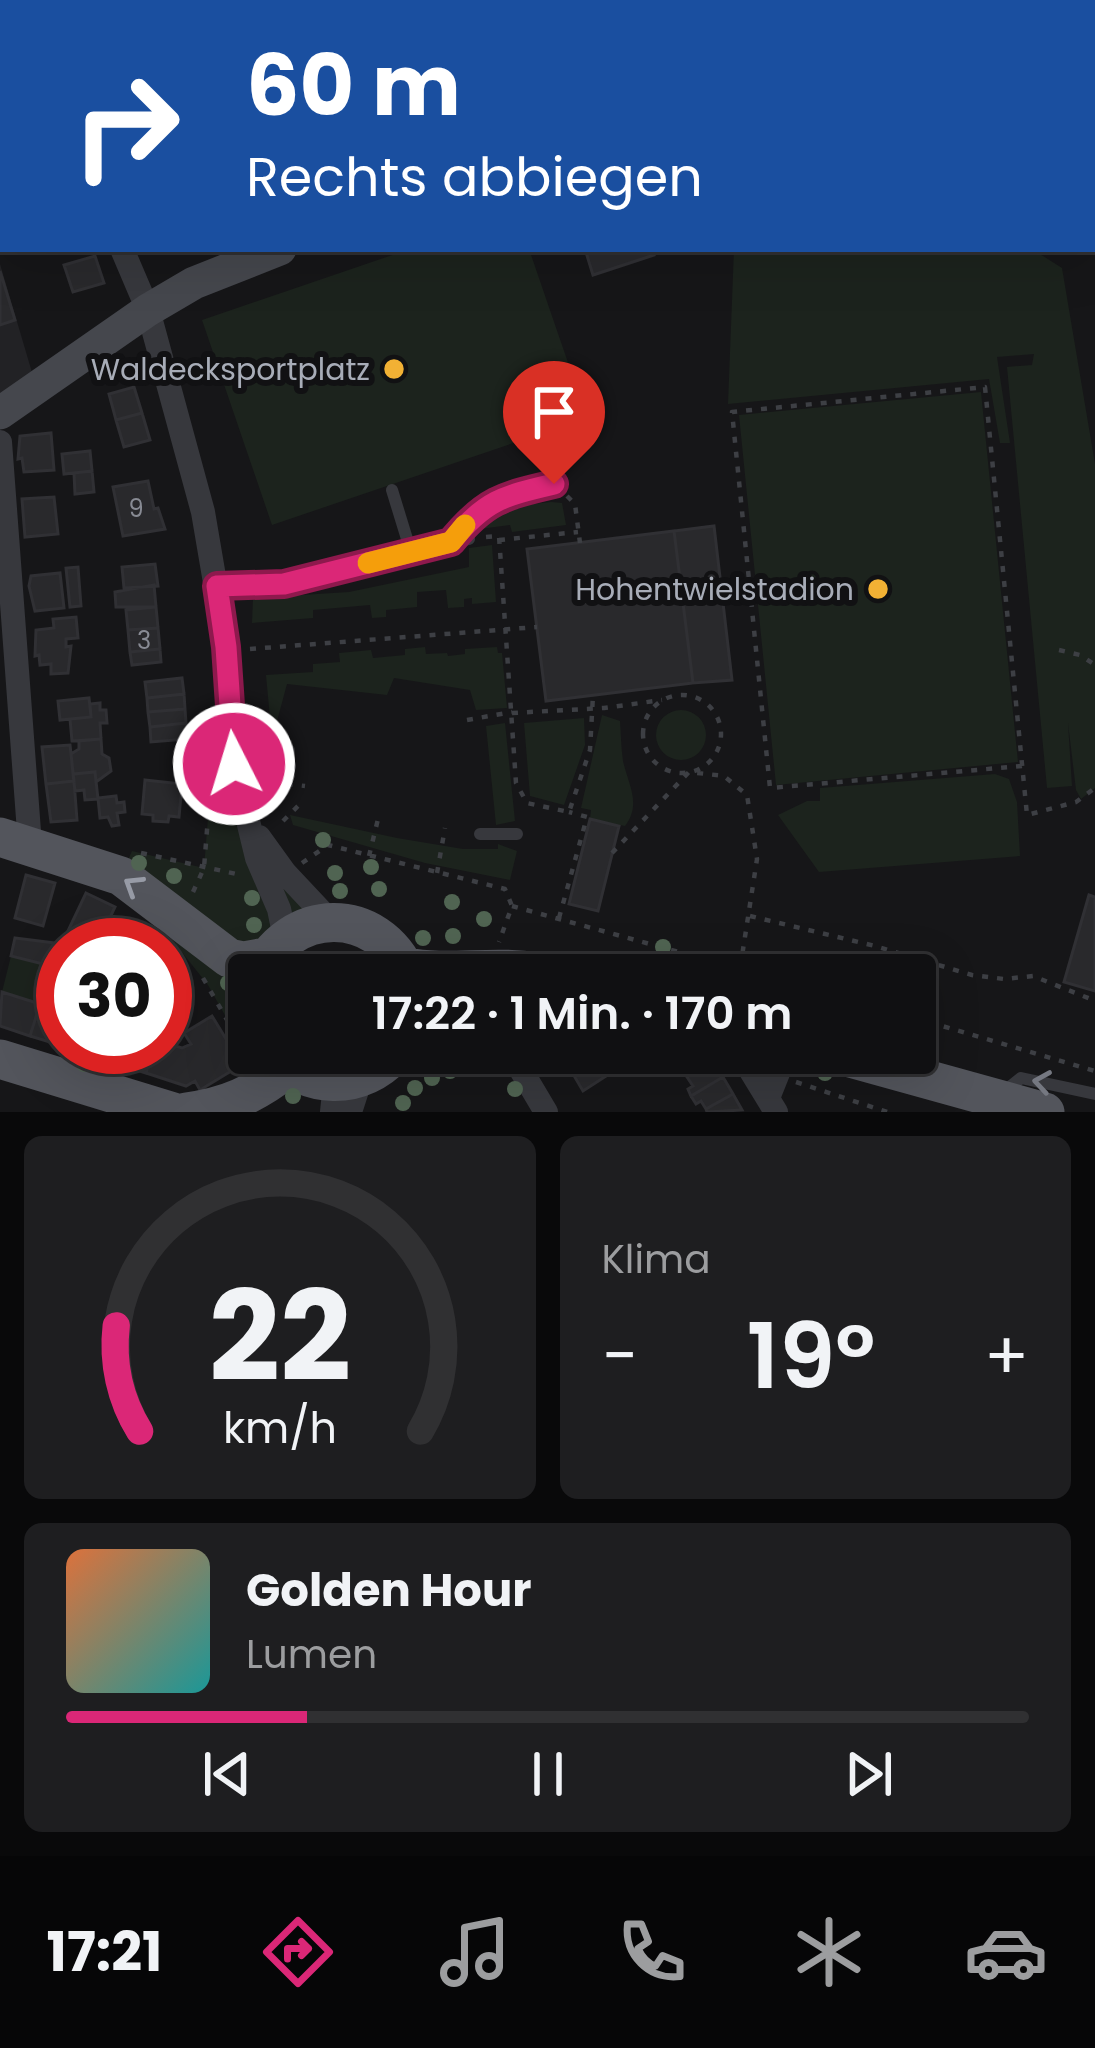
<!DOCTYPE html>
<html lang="de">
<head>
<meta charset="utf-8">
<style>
	body { margin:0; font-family:Poppins,sans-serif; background:#1e1e20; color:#f1f3f6; height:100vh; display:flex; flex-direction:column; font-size:45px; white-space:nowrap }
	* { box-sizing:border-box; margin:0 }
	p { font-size:39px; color:#9c9d9f }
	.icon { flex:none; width:66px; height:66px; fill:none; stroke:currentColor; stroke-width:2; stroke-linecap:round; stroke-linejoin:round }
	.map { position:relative; height:1112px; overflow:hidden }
	.sheet { display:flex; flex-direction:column; gap:24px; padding:24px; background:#09090a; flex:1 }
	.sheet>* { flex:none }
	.guide { position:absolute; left:0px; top:0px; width:1095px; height:252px; box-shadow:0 12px 48px #0002,0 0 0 3px #303032; background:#1a4fa0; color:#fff; overflow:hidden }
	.speed { position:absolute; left:36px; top:918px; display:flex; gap:24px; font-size:60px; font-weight:700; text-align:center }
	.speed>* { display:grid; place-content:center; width:156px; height:156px; border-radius:50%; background:#101012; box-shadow:0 12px 48px #0002,0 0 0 3px #303032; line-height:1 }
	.speed .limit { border:18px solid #d22; background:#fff; color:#111 }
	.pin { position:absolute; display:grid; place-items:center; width:102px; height:102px; color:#fff; margin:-123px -51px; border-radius:50% 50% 50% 0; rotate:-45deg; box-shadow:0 0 12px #0007 }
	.pin .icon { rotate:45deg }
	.me { position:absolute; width:132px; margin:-66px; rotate:355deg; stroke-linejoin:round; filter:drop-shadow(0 0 9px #0008) }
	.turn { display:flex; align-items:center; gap:42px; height:252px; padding:0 48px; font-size:54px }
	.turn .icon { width:156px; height:156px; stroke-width:2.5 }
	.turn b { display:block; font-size:84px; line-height:102px }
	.big { font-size:90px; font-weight:600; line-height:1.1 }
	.sheet .widget { flex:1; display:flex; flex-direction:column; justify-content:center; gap:18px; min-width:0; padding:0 42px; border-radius:18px; background:#1e1e20 }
	.sheet .dial { align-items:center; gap:0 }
	.dial svg { height:312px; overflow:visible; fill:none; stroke:#303032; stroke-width:7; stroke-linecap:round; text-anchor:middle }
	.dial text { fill:#f1f3f6; stroke:none }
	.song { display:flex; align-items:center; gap:36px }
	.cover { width:144px; height:144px; border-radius:18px; background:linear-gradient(135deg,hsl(20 70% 55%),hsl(180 70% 35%)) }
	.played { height:12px; border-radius:6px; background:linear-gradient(90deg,#db2777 25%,#303032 25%) }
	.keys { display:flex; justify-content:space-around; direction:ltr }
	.heat { display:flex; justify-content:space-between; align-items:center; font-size:66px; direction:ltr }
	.sheet .tiles { flex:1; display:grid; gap:24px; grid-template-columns:1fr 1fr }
	.widget:last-child { grid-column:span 2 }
	.trip { position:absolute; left:228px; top:954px; width:708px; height:120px; border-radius:12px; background:#101012; box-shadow:0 12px 48px #0002,0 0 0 3px #303032; font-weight:600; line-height:120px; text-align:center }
	.tabs { display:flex; height:192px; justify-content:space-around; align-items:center; background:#060607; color:#9c9d9f }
	.tabs .icon { width:84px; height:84px }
	.tabs .selected { color:#db2777 }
	.tabs b { font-size:54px; color:#f1f3f6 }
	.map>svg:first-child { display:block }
</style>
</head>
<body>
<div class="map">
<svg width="1095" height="1112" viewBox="0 0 1095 1112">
	<rect width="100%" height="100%" fill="#161618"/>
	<path fill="#222225" d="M0,264L36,386L0,413Z"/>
	<path fill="#1c231d" d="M410,249H529L587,418L272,525L202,320Z
		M734,249H1032L1062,268L1095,464V788L1081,799L1076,790L1068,723L1072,786L1047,788L1007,367L1032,365L1034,354L997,357L1010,443H1000L989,379L728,404Z
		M981,392L1018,762L776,785L739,415Z
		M551,502L562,503L566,525L512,532L510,525L472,530L496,508Z
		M492,545L496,602L472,604V598L464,599V607L448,608L446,590L417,592V607L386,610V617L372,618L370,605L313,610V618L252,623L253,598L349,592L469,567V548Z
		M425,647L426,654L447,653L448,656L465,654V649L497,647L498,653H502L507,708L476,710L470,690L394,678L387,695L287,684L277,721L280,740H272L266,675L313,672V664L340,662L339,653L371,650L373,658L405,655V649Z
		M656 735a25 25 0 1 1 50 0a25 25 0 1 1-50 0Z
		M602,715L620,721C621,734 621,748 623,761C628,784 642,804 625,826L590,819L591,810L581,808Z
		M584,718L585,745L564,805L530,796L524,723Z
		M505,723L515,821L496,825L486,726Z
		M234,763L247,818L331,922L249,975V1053H268L251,1062L208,985L121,876L132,851L204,868L210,792Z
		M995,774L1009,779L1017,802L1020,856L819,872L778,815L807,801H820V788Z
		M290,815L397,838L463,849H498V844L517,851L510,880L425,863L293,825Z
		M11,956L53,966L39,983L45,985L40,1004L2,992Z"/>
	<path fill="#29292c" stroke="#303034" stroke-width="3" d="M585,249H652L654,255L593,275Z
		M95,256L104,283L73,292L64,265Z
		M0,271L15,320L0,325Z
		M134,387L142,413L116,420L109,394Z
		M142,413L150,440L124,447L116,420Z
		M51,433L54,470L24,472L22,458L18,459L20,436Z
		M90,451L92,471L64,474L62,454Z
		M92,471L94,492L75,494L74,473Z
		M148,481L154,509L158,508L165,529L123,536L113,487Z
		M54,497L58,534L25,537L22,499Z
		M714,526L732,680L693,683L674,531Z
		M674,531L693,683L546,701L527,549Z
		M155,564L158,586L124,588L122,567Z
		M78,567L81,606L70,607L66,568Z
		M60,573L64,608L35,611L29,586L31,576Z
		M154,585L156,607H116L115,592Z
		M156,607L158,628L128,630L126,610Z
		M76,617L78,638L66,639V647L71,646L68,673L51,674V664L40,665L39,655L35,656L36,630L54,628L53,619Z
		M158,628L160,649L130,652L128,630Z
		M160,649L161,662L132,665L130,652Z
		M182,678L184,694L147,698L145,682Z
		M184,694L185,709L148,712L147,698Z
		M89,698L91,717L60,720L58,701Z
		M100,703V710H106L107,723H100L101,739L72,741L70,719L91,717L90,704Z
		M185,709L186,723L150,727L148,712Z
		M186,723L188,739L151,742L150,727Z
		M101,739L102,754L109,758L111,771L96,782L95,772L73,774L71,754L79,749V741Z
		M70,745L74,781L46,784L42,747Z
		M95,772L98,799L85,800L84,790L75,791L73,774Z
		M145,780L182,784L179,817L169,816L168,822L153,821V815L142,814Z
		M74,781L77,820L51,822L46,784Z
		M116,796L117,803L124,802L125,812L117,813L119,825L112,826L108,817L100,818L98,798Z
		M590,819L619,826L598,911L569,904Z
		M26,875L55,883L43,926L15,918Z
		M86,893L115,907L97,945L67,933Z
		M1089,895L1095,897V991L1064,982Z
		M15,938L63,944L56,962L59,968L11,956Z
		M2,992L40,1004L30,1036L0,1026Z
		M40,1004L63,1011V1046L30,1036Z
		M212,1016L237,1057L227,1063L233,1070L200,1090L195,1081L186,1086L146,1073L154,1047H165V1043L182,1048L191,1044L184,1033Z
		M66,1047H154L146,1073Z
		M537,1053H612L620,1067L583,1091L563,1057L545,1066Z
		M714,1061L723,1077L691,1096L688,1089L693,1086L687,1077Z
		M723,1077L733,1094L706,1109L701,1101L696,1104L691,1096Z
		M733,1094L742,1110L707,1112L706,1109Z"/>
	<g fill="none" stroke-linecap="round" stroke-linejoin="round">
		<path stroke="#3d3f44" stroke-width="4.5" stroke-dasharray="6 9" stroke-linecap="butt" d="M1092,26L1095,24
			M567,496L575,504L580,543
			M486,537L499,536L516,783L527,803L569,812L590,750L593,695
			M499,540L578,532
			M250,649L537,627
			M1059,650L1080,655L1095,665
			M643 734a39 39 0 1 1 78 0a39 39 0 1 1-78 0Z
			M512,713L604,708L662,700
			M467,720L512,712
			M1022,766L770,788L732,412L985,387L1027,815L1076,802L1095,788
			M272,782L305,786
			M283,821L303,801
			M141,853L241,875
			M612,853L689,772L724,776L747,795L757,859L740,969
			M369,856L379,815
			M302,863L328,845L505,889L512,906L499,942
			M437,873L445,828
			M193,892L204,868L210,792L218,783
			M512,906L762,975
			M750,916L875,946L972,975L1004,979L1033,976L1093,1000
			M559,918L587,817L569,812
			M203,978L242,1046
			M915,1018L1095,1071
			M422,1068L447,1053
			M796,1082L887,1112"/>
		<path stroke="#37383d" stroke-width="12" d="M392,490L411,552
			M451,541C485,499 504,496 554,484
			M217,586L284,584L469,539
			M232,744L289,750
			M480,834H517
			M273,975L315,965
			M1006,1090L1021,1078L1095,1094"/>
		<path stroke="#37383d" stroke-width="24" d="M48,0V3
			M127,3L138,0
			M645,3L646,0
			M0,41L3,40
			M122,249L148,310L203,512L226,647L234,763L257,858L279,909L285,938
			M0,442L30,845
			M259,837L285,873L331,922
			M511,1053L546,1112
			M740,1053L776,1112
			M768,1098L786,1053
			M332,1112L335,1083
			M350,1112L361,1078"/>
		<path stroke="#45474d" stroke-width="33" d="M1092,58L1095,59
			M0,413L148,310L194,283L280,249"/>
		<path stroke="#53555c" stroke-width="39" d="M0,837L121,876L229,958L244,961L266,957
			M405,967C455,976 499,962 554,975
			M258,975C289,906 378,904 408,975
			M271,1053C308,1089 358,1093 396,1053
			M832,1053L1045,1112
			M0,1059L173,1112
			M186,1112C227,1107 255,1094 287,1069"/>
	</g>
	<g fill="#506452">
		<circle cx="323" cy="840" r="8"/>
		<circle cx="139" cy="863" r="8"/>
		<circle cx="371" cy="867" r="8"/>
		<circle cx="335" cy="873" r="8"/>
		<circle cx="174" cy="876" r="8"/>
		<circle cx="379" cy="889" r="8"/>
		<circle cx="340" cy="891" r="8"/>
		<circle cx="252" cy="898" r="8"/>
		<circle cx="452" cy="902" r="8"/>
		<circle cx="484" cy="919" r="8"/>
		<circle cx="254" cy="925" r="8"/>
		<circle cx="453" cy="936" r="8"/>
		<circle cx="423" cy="938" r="8"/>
		<circle cx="663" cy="947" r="8"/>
		<circle cx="177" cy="965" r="8"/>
		<circle cx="228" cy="983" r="8"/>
		<circle cx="84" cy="1064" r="8"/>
		<circle cx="450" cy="1071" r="8"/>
		<circle cx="825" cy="1073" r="8"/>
		<circle cx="432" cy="1078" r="8"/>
		<circle cx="415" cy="1088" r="8"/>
		<circle cx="515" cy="1089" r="8"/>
		<circle cx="293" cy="1096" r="8"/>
		<circle cx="403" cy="1103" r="8"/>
	</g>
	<defs><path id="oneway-chevron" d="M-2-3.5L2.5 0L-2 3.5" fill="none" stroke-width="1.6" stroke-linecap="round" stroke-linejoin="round" transform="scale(3)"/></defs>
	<use stroke="#979ba6" href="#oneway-chevron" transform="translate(133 885) rotate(-148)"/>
	<use stroke="#757881" href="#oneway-chevron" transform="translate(1042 1082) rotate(-171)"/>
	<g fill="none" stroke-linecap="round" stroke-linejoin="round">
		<defs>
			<path id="route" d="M234,764L226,647L217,586L284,584L451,542C485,500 503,496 554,484"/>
		</defs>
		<use href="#route" stroke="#8e194d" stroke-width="30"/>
		<use href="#route" stroke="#db2777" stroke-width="21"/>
		<path stroke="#f59e0b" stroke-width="21" d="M368,563L451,542L465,525"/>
	</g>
	<g fill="#f2b134" stroke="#111113" stroke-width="4.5">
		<circle cx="394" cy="369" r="12"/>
		<circle cx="878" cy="589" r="12"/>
	</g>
	<g text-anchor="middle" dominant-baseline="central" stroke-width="12" stroke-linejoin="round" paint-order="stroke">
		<g font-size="24" fill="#888b94">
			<text x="136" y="508">9</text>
			<text x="144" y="640">3</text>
		</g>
		<g font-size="30" fill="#a8adb8" stroke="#111113" text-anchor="end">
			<text x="370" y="369">Waldecksportplatz</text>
			<text x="854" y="589">Hohentwielstadion</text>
		</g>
	</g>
</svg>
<div class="speed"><div class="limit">30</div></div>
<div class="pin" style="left:554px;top:484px;background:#d93025"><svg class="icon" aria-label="arrive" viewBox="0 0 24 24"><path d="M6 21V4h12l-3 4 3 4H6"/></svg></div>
<svg class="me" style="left:234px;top:764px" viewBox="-20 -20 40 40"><circle r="17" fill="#db2777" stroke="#fff" stroke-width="3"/><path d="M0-11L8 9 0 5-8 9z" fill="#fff"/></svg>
<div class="trip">17:22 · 1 Min. · 170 m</div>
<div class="guide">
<div class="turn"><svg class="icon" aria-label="right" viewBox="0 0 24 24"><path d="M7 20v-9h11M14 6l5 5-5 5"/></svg><div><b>60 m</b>Rechts abbiegen</div></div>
</div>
</div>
<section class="sheet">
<div class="tiles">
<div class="widget dial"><svg viewBox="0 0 100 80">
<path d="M14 69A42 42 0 1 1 86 69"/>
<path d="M14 69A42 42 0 0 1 8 42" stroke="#db2777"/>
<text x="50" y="56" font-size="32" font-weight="700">22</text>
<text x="50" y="72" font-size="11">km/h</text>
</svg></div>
<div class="widget"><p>Klima</p>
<div class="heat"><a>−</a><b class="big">19°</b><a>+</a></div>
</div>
<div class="widget">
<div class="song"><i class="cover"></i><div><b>Golden Hour</b><p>Lumen</p></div></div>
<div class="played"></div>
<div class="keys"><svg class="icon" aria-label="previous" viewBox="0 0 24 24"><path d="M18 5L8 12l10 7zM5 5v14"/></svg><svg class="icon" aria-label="pause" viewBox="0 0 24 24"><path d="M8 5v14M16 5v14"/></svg><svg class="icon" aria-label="next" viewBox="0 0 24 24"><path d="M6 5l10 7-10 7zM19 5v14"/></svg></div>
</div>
</div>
</section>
<nav class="tabs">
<b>17:21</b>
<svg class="icon selected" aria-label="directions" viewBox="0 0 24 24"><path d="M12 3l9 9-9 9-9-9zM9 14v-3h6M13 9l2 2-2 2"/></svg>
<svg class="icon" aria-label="music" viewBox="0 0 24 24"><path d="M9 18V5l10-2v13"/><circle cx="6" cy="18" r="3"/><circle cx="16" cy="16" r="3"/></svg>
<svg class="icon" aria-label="phone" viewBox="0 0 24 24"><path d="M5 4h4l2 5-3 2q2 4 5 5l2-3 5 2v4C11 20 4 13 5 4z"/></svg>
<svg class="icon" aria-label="climate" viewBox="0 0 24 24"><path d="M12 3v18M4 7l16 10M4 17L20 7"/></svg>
<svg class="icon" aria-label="car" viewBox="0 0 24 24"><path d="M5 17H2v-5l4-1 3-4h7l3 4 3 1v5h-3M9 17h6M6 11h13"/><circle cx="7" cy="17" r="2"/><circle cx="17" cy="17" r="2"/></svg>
</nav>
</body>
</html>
